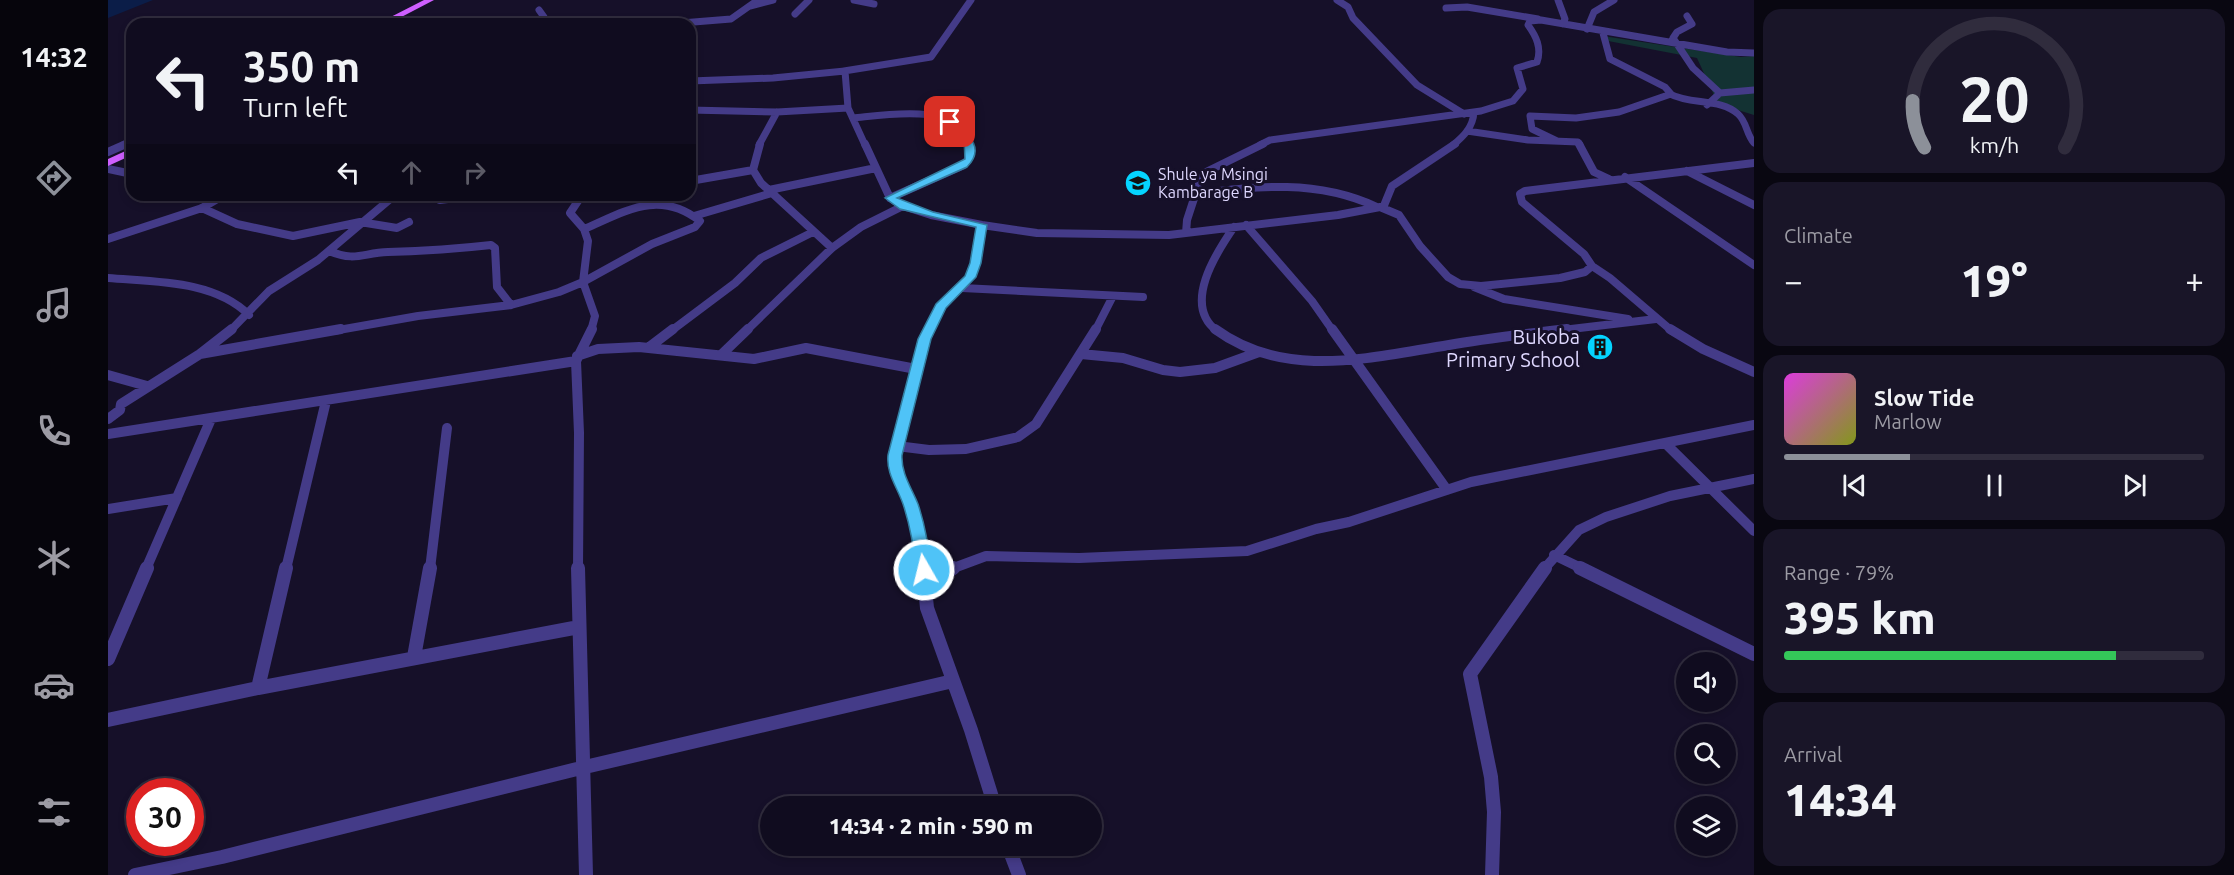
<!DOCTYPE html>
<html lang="en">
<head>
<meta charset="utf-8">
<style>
	body { margin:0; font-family:Ubuntu,sans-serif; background:#191528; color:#f1f3f6; height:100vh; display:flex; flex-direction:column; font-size:22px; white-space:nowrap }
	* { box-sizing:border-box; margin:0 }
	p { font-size:20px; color:#9c9ba4 }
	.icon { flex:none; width:33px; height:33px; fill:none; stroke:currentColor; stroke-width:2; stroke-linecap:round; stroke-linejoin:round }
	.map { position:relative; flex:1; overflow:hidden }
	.sheet { display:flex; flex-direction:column; gap:9px; padding:9px; background:#090711; width:480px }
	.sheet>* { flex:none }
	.hud { position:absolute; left:18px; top:18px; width:570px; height:183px; border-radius:18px; box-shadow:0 3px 9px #0003,0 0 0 2px #302c3d; background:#100c1f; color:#f1f3f6; overflow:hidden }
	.controls { position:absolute; left:1568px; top:652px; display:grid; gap:12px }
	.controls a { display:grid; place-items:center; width:60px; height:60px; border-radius:50%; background:#100c1f; box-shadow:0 3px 9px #0003,0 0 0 2px #302c3d; font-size:30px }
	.speed { position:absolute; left:18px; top:778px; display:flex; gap:12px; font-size:30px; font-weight:700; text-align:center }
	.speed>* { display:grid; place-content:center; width:78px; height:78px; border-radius:50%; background:#100c1f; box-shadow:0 3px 9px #0003,0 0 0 2px #302c3d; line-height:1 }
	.speed .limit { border:9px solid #d22; background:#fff; color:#111 }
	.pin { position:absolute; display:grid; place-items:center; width:51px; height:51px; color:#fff; margin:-26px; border-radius:12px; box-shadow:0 3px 9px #0006 }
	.me { position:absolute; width:66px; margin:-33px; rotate:352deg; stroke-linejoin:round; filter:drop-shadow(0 0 4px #0008) }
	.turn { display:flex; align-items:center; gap:21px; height:126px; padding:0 18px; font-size:27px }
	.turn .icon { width:78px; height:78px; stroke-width:2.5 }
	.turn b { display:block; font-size:42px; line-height:51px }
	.lanes { display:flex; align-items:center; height:57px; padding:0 18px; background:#0003; justify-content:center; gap:30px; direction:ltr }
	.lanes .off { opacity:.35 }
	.big { font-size:45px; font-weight:800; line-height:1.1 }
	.sheet .widget { flex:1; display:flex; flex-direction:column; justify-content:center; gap:9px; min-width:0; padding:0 21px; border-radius:18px; background:#191528 }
	.sheet .dial { align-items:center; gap:0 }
	.dial svg { height:156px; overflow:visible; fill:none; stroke:#302c3d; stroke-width:7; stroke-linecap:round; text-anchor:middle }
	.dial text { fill:#f1f3f6; stroke:none }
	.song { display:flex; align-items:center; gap:18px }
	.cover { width:72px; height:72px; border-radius:9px; background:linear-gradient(135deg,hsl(300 70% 55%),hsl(70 70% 35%)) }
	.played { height:6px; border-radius:3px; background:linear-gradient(90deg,#8c9099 30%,#302c3d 30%) }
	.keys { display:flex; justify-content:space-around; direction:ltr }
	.heat { display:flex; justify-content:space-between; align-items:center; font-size:33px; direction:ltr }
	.charge { height:9px; border-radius:4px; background:linear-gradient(90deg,#34c759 79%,#302c3d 0) }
	.trip { position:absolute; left:652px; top:796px; width:342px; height:60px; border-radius:30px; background:#100c1f; box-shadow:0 3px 9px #0003,0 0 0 2px #302c3d; font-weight:800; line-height:60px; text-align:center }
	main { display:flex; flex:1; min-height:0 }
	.tab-bar { display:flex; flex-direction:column; width:108px; justify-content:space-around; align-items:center; background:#06050c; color:#9c9ba4 }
	.tab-bar .icon { width:42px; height:42px }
	.tab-bar .current { color:#8c9099 }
	.tab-bar b { font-size:27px; color:#f1f3f6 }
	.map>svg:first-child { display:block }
</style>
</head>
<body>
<main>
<nav class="tab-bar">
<b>14:32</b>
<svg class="icon current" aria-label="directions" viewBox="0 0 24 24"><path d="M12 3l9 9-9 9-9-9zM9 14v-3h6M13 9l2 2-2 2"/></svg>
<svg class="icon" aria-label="music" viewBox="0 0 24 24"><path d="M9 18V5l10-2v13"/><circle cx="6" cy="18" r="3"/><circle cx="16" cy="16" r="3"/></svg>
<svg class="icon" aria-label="phone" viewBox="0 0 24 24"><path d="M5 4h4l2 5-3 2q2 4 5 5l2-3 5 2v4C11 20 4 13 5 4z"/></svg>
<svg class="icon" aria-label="climate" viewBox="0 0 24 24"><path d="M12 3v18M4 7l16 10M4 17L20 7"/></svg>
<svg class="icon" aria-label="car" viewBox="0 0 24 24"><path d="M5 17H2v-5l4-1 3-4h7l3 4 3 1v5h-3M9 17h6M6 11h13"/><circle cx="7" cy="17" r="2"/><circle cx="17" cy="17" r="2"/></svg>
<svg class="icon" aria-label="filters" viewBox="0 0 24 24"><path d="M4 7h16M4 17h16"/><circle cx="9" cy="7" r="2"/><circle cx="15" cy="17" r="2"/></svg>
</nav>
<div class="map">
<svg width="1646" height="875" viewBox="0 0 1646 875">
	<rect width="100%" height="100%" fill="#161029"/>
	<path fill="#133233" d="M1495,36L1633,57L1646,56V115L1610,104L1589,58L1495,40Z"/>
	<path fill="#0b1d48" d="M0,0H45L0,18Z"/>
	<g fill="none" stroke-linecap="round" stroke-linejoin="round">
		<path stroke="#443b88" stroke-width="7" d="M746,0L766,4
			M1229,0L1240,7L1245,18L1309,85L1356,114
			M1450,0L1457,19L1455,24
			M642,6L665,0
			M1338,8L1359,7L1430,19
			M431,10L436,17L433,24
			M687,14L701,0
			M1579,16L1584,24L1569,32L1565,38L1585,68L1612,93
			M561,24L623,19L650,0
			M1479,29L1486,12L1506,0
			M736,71L823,57L863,0
			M582,81L665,78L737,71L740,108L757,145
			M1562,94C1582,105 1613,98 1630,114C1639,122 1638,134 1646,143
			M1599,105L1612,93L1646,90
			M582,110L669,112L740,108
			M745,118C777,115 852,101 861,145
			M1359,131L1420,140L1470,142L1472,145
			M1449,141L1424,129L1422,116L1468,118L1511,112L1563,94L1557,87L1502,59L1495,33
			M15,145L24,141
			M651,145L669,112
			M1152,145L1162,140L1373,111L1405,101L1415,89L1409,68L1429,62C1434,48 1428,36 1420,25L1422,21L1433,20L1619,52L1646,53
			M1345,145C1356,136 1365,127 1366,112"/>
		<path stroke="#443b88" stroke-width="8" d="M652,144L645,170L653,183L724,248
			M757,144L782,198L795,206L823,215L874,225L929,233L1061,235L1230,215L1272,207L1291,215L1312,246L1340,277L1352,284L1373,286L1452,278L1477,272L1484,266L1476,254L1414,202L1412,194L1417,191L1646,163
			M1471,144L1486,172L1501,179
			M0,152L18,144
			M0,169L24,174
			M1579,171L1646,205
			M1517,177L1646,265
			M582,181L645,170
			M661,190L768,168
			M1086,194C1150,186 1209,179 1269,207
			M474,195L462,213L476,229L480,241L475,282L487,316L483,331
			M782,198L856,165L863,155L861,144
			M332,200L371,195
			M94,208L129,224L185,236L252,222L289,228L301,222
			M1275,208L1284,186L1347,144
			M586,216L664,193
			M1138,225L1204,301L1225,331
			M1078,233L1079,220L1094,174L1155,144
			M0,239L94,208L116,195
			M221,251C248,262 254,253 280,252C315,251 348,249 383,245L387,248L389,287L403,305
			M1484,266L1502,278L1564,331
			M0,278C46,282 106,280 141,315
			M1366,287L1396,299L1520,319
			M854,288L1035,297
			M122,331L161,291L210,260L287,195
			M225,331L310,316L403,305L451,292L475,282L544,244L587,227L592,221C551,189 518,211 476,229
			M563,331L627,283L653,258L705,232
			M638,331L724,248L753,227L795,206
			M820,331L832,307L862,277L868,263L874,225
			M987,331L1005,296
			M1109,331C1074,305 1108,253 1126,227
			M1446,331L1548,319"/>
		<path stroke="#443b88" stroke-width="10" d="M1107,329C1178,381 1263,357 1341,345C1381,338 1420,334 1459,329
			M1224,329L1339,490
			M1562,329L1595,349L1646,372
			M540,348L565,329
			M92,354L233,329
			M614,354L640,329
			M973,354L1015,358L1055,370L1072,372L1107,368L1151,352
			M469,356L490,349L531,347L646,359L698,348L808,369
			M0,375L39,386
			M0,419L12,410L13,404L92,354L124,329
			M0,434L468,361
			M1557,443L1646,531
			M789,446L821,450L858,449L910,437L928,424L988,329
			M0,509L69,498
			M1446,555L1475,569
			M38,569L103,419
			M178,569L218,401
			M322,569L339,428
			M470,569L471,433L468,361L484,329
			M815,569L808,525L790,474L787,455L816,339L821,329
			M843,569L878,556L971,558L1139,551L1208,529L1241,522L1363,482L1646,425
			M1436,569L1471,530L1498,517L1562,496L1646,479"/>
		<path stroke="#443b88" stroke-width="14" d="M470,568L478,875
			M815,568L817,588
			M845,568L817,588L819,608L863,730L887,807
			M1472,568L1646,654
			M306,657L322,568
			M0,659L39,568
			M150,688L178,568
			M0,720L150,688L471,627
			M900,846L911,875
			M27,875L114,857L477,767L845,681
			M1384,875L1386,812L1383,777L1362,674L1437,568"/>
		<path fill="#ce5fff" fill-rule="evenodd" d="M316,0H326L280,24H269Z
			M24,148V155L0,166V159Z"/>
	</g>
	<path fill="#4fc3f7" stroke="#337fa1" stroke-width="1.5" d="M839,120H845C860,134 878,148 859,167L789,198L825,212L879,225L873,263L868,277L838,308L823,339L794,455C793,473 803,487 810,504C817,525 821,548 823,570L816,576L808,570C806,548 802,525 795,504C789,487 778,473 780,455L810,339L828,304L857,276L862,263L868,227L792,209L777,198L857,159L856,140L839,124Z"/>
	<defs>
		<symbol id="school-disc" viewBox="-11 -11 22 22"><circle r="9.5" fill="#05d4ff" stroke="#161029"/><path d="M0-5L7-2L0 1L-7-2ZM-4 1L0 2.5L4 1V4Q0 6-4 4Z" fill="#111"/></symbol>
		<symbol id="building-disc" viewBox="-11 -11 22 22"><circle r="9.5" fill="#05d4ff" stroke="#161029"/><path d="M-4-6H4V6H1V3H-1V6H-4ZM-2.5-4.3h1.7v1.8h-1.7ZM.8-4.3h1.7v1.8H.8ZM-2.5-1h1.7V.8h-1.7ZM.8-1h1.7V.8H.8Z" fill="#111"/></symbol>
	</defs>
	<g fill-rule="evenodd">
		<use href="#school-disc" x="1015" y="168" width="30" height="30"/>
		<use href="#building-disc" x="1477" y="332" width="30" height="30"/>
	</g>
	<g text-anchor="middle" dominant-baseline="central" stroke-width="6" stroke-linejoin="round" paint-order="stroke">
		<g font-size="16" fill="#dfd8ff" stroke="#161029" text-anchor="start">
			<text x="1050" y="174">Shule ya Msingi<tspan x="1050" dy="18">Kambarage B</tspan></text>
		</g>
		<g font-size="20" fill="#dfd8ff" stroke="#161029" text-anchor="end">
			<text x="1472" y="336">Bukoba<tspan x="1472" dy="23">Primary School</tspan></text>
		</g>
	</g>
</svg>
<div class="controls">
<a><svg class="icon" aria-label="sound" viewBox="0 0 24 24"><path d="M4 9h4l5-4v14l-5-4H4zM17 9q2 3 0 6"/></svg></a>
<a><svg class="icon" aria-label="search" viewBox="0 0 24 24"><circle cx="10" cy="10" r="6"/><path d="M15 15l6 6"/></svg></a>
<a><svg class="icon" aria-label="layers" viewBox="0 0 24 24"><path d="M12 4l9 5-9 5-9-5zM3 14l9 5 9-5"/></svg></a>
</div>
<div class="speed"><div class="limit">30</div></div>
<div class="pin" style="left:842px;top:122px;background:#d93025"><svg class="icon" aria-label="arrive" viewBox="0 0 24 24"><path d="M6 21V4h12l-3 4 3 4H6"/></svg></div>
<svg class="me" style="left:816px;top:570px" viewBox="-20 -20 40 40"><circle r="17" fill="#4fc3f7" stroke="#fff" stroke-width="3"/><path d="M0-11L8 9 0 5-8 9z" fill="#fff"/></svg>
<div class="trip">14:34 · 2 min · 590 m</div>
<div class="hud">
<div class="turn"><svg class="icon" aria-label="left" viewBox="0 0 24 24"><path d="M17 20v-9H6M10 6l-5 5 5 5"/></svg><div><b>350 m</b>Turn left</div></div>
<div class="lanes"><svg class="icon" aria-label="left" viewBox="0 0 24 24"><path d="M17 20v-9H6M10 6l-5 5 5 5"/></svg><svg class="icon off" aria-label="ahead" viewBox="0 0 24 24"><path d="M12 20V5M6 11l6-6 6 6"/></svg><svg class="icon off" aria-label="right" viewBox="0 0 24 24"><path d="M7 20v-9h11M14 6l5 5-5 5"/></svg></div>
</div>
</div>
<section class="sheet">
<div class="widget dial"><svg viewBox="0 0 100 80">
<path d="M14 69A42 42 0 1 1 86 69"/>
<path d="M14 69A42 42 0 0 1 8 45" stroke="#8c9099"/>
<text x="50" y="56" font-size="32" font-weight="700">20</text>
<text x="50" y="72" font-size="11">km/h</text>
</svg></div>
<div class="widget"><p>Climate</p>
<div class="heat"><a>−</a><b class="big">19°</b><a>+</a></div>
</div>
<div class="widget">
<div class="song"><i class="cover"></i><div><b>Slow Tide</b><p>Marlow</p></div></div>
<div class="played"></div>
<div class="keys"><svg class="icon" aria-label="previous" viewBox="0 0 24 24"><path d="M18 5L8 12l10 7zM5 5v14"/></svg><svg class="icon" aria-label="pause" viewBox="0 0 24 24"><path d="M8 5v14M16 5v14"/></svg><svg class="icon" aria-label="next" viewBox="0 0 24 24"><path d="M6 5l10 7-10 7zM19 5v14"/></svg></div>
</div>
<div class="widget"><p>Range · 79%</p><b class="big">395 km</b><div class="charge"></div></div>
<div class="widget"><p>Arrival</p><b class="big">14:34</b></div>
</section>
</main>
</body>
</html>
